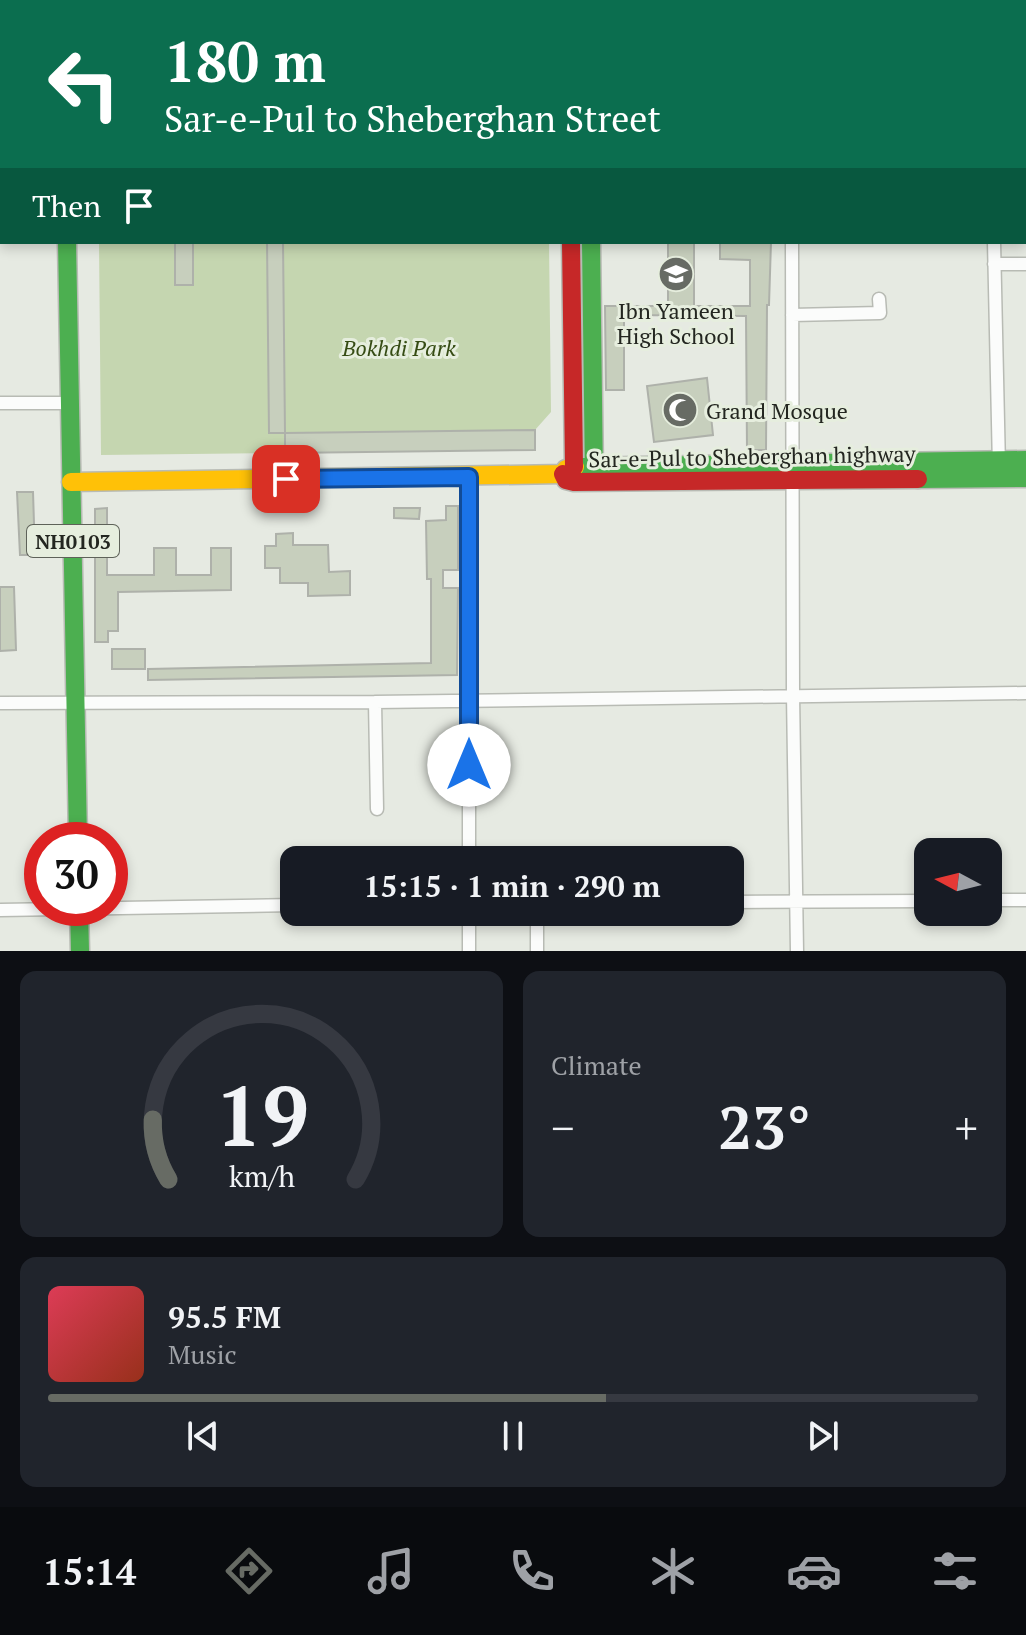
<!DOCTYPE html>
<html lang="en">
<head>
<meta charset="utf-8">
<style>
	body { margin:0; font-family:"PT Serif",serif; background:#20242c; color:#f1f3f6; height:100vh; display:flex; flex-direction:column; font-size:30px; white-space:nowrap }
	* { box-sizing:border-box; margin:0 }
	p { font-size:26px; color:#9ea1a6 }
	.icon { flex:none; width:44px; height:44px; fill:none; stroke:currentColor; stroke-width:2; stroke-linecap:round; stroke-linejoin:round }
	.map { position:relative; height:951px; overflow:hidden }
	.side { display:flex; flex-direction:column; gap:20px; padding:20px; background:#0d0f14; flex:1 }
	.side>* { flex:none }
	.banner { position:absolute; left:0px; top:0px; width:1026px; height:244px; box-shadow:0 4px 12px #0003; background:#0b6e4f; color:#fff; overflow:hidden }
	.needle { width:52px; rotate:277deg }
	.controls { position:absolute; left:914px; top:838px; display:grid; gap:16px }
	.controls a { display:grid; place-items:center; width:88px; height:88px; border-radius:16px; background:#171b24; box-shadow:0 4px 12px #0003; font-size:40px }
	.speed { position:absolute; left:24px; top:822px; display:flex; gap:16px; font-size:40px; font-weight:700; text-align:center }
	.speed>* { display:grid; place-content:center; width:104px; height:104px; border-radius:50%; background:#171b24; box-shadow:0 4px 12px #0003; line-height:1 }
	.speed .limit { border:12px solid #d22; background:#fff; color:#111 }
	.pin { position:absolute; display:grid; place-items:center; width:68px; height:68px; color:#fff; margin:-34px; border-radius:16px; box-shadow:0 4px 12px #0006 }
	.me { position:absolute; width:88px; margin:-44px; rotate:0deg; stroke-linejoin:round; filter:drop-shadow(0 0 6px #0008) }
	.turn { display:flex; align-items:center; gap:28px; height:168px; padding:0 32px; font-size:36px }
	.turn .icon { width:104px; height:104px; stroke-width:2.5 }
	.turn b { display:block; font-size:56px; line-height:68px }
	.then { display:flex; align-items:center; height:76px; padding:0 32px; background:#0003; gap:16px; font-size:30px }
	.big { font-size:60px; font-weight:700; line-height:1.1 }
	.side .widget { flex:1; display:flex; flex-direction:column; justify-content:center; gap:12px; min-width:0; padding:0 28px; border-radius:16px; background:#20242c }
	.side .dial { align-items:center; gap:0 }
	.dial svg { height:208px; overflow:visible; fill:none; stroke:#363941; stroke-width:7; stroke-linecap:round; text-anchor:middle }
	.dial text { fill:#f1f3f6; stroke:none }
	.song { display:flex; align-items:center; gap:24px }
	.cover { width:96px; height:96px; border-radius:12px; background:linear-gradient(135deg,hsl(350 70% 55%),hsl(10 70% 35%)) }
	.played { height:8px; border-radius:4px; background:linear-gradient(90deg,#676b64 60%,#363941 60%) }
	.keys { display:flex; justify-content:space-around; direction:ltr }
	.heat { display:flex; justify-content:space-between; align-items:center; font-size:44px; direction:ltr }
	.side .tiles { flex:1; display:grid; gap:20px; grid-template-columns:1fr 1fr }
	.widget:last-child { grid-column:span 2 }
	.trip { position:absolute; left:280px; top:846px; width:464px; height:80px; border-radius:16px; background:#171b24; box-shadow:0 4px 12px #0003; font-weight:700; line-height:80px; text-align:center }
	.dock { display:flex; height:128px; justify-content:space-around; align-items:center; background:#090b0e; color:#9ea1a6 }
	.dock .icon { width:56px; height:56px }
	.dock .current { color:#676b64 }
	.dock b { font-size:36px; color:#f1f3f6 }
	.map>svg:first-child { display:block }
</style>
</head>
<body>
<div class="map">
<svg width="1026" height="951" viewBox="0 0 1026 951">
	<rect width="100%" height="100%" fill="#e6eae2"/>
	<path fill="#c5d6b0" d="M99,242H549L551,412L535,430V450L101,455Z"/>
	<path fill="#c7cfbd" stroke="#aeb1aa" stroke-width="2" d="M175,242H193V285H175Z
		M267,242H283L285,433H269Z
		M668,242H694V306H750V260L720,259V242H771L769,305H767L766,450H747L746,316L624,315V390H606L605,306H668Z
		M707,378L713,435L654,442L647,386Z
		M535,430V450L285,453V433Z
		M17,492H33L35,555H20Z
		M446,506H458V570H443V588H458L457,675L148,680V669L431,663V579H427L426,521L446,520Z
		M107,508V575H154V548H176V575H211V548H231V590L118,592V631H108V642H95V509Z
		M394,508H420L419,519L394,518Z
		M293,533V545H328L329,572L350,571V595L308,596V583H280V568H265V546H276V534Z
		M0,587H14L16,650L0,651Z
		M112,649H145V669H112Z"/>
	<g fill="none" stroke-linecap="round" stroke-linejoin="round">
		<defs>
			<path id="street" d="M175,0V2
				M790,0V2
				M990,2V0
				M1024,89H1026
				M792,242L793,695L797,951
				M994,242L999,467
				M994,264H1026
				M792,315L880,313L879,299
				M0,403H70
				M469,477V860
				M375,702L377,809
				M0,703L375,702L1026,693
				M988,900H1026
				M730,902L928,901
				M0,910L294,905
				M537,912V951
				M469,951V912"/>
			<path id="fast" d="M0,106H2
				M67,242L78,840
				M591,242L594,478
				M575,467L1026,460
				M918,479L1026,478
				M79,908L80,951"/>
			<path id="slow" d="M578,0V2
				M71,482L563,474L566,469L575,467"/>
			<path id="jam" d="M571,242L574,467
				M563,474L566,480L574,482L918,479"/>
		</defs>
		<use href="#street" stroke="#b8bbb4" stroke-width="15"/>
		<use href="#fast" stroke="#b8bbb4" stroke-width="21"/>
		<use href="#slow" stroke="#b8bbb4" stroke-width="21"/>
		<use href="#jam" stroke="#b8bbb4" stroke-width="21"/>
		<use href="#street" stroke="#fbfcfb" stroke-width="12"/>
		<use href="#fast" stroke="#4caf50" stroke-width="18"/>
		<use href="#slow" stroke="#ffc107" stroke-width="18"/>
		<use href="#jam" stroke="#c62828" stroke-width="18"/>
	</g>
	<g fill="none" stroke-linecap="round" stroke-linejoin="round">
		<defs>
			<path id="route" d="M286,479L469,477V765"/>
		</defs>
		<use href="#route" stroke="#114b97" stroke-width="20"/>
		<use href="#route" stroke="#1a73e8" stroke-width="14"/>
	</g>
	<defs>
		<symbol id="school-disc" viewBox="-11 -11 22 22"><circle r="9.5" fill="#676b64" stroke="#e6eede"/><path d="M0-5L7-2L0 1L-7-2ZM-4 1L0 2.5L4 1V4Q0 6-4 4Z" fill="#fff"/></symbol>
		<symbol id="mosque-disc" viewBox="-11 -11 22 22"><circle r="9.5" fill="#676b64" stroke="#e6eede"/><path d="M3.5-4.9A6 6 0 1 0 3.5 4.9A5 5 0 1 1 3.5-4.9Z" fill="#fff"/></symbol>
	</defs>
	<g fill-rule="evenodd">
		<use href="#school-disc" x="656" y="254" width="40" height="40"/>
		<use href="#mosque-disc" x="660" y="390" width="40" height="40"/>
	</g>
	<g text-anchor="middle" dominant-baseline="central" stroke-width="6" stroke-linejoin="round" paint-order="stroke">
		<rect fill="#e6eede" stroke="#5e6259" stroke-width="2" x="27" y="525" width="92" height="32" rx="6"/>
		<g font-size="20" font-weight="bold" fill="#232620">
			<text x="73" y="541">NH0103</text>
		</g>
		<g font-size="22" fill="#232620" stroke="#e6eede">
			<text x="676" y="310">Ibn Yameen<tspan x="676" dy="25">High School</tspan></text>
			<text x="706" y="410" text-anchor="start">Grand Mosque</text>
		</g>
		<g font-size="22" font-style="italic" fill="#364c14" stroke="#e6eede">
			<text x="399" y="347">Bokhdi Park</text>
		</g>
		<g font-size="22" fill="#232620" stroke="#e6eede">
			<text transform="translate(752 456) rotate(-1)">Sar-e-Pul to Sheberghan highway</text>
		</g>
	</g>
</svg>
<div class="controls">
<a><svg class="needle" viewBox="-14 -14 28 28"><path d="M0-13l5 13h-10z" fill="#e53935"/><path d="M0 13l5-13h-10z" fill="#9ea1a6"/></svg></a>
</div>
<div class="speed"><div class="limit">30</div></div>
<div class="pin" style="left:286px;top:479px;background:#d93025"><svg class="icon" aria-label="arrive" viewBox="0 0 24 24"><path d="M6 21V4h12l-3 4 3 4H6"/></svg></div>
<svg class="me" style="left:469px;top:765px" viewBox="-20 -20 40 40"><circle r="19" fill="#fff"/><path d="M0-13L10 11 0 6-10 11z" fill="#1a73e8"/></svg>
<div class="trip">15:15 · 1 min · 290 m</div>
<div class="banner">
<div class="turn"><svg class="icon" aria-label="left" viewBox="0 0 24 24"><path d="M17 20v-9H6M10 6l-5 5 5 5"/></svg><div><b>180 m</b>Sar-e-Pul to Sheberghan Street</div></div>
<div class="then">Then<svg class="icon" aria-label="arrive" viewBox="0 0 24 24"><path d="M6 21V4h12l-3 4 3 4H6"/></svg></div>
</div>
</div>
<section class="side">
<div class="tiles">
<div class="widget dial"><svg viewBox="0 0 100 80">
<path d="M14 69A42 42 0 1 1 86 69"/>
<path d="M14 69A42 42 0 0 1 8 46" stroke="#676b64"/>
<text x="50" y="56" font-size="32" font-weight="700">19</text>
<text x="50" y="72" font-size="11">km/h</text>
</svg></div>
<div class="widget"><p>Climate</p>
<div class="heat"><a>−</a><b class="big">23°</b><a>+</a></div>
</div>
<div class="widget">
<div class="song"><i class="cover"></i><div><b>95.5 FM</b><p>Music</p></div></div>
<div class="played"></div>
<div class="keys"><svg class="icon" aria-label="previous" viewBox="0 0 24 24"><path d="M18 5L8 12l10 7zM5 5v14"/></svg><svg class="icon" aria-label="pause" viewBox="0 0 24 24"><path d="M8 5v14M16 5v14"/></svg><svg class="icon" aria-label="next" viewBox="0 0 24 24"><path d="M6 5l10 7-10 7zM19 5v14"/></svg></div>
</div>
</div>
</section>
<nav class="dock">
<b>15:14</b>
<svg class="icon current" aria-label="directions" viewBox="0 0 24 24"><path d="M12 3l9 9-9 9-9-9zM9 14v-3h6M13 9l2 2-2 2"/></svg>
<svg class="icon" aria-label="music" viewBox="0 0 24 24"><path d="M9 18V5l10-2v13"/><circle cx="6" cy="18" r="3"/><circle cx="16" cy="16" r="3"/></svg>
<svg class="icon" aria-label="phone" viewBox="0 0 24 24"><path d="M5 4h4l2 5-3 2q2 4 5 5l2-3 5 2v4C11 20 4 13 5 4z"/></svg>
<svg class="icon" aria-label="climate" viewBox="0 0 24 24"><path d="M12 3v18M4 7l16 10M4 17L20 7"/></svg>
<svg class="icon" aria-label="car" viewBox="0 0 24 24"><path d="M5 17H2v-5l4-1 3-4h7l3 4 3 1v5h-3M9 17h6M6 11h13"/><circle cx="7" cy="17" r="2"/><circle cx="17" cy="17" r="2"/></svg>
<svg class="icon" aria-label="filters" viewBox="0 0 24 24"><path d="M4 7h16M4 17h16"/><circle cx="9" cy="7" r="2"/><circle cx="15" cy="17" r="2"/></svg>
</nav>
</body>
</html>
